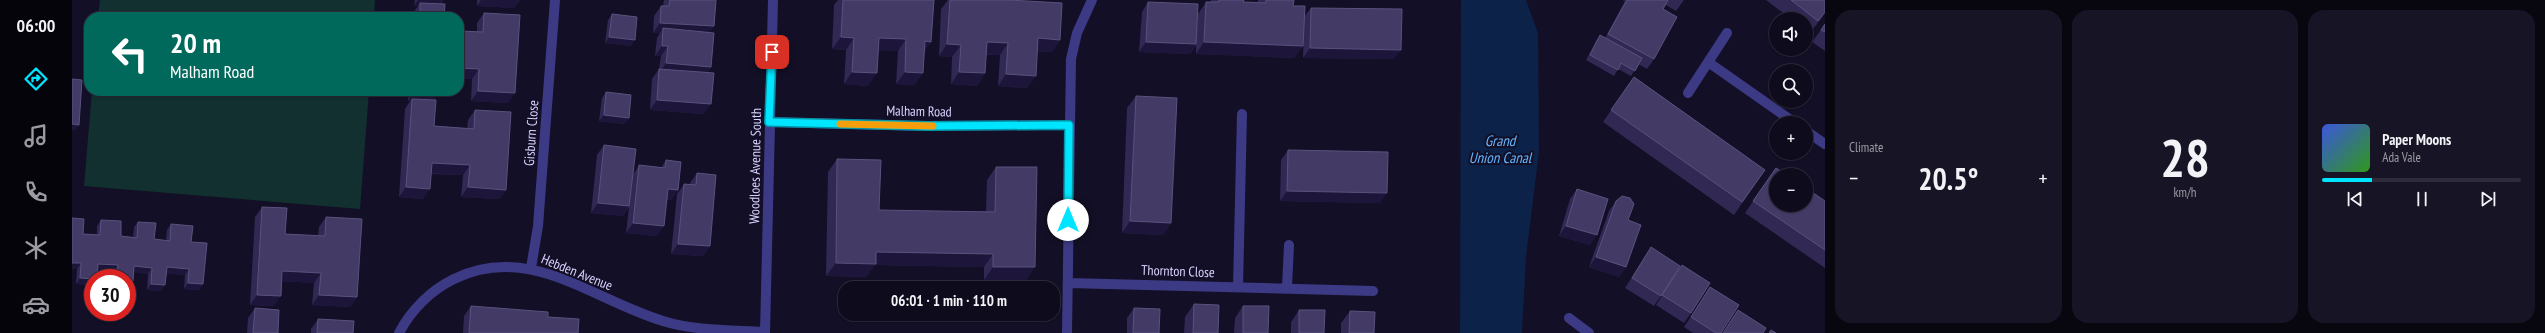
<!DOCTYPE html>
<html lang="en">
<head>
<meta charset="utf-8">
<style>
	body { margin:0; font-family:"PT Sans Narrow",sans-serif; background:#171425; color:#f1f3f6; height:100vh; display:flex; flex-direction:column; font-size:15px; white-space:nowrap }
	* { box-sizing:border-box; margin:0 }
	p { font-size:13px; color:#9b9ba3 }
	.icon { flex:none; width:22px; height:22px; fill:none; stroke:currentColor; stroke-width:2; stroke-linecap:round; stroke-linejoin:round }
	.map { position:relative; flex:1; overflow:hidden }
	.panel { display:flex; flex-direction:column; gap:10px; padding:10px; background:#08060f; width:720px }
	.panel>* { flex:none }
	.top-card { position:absolute; left:12px; top:12px; width:380px; height:84px; border-radius:16px; box-shadow:0 1px 3px #0004,0 0 0 1px #2e2b3b; background:#00695c; color:#fff; overflow:hidden }
	.buttons { position:absolute; left:1697px; top:12px; display:grid; gap:8px }
	.buttons a { display:grid; place-items:center; width:44px; height:44px; border-radius:50%; background:#0e0b1c; box-shadow:0 1px 3px #0004,0 0 0 1px #2e2b3b; font-size:20px }
	.speed { position:absolute; left:12px; top:269px; display:flex; gap:8px; font-size:20px; font-weight:700; text-align:center }
	.speed>* { display:grid; place-content:center; width:52px; height:52px; border-radius:50%; background:#0e0b1c; box-shadow:0 1px 3px #0004,0 0 0 1px #2e2b3b; line-height:1 }
	.speed .limit { border:6px solid #d22; background:#fff; color:#111 }
	.pin { position:absolute; display:grid; place-items:center; width:34px; height:34px; color:#fff; margin:-17px; border-radius:8px; box-shadow:0 2px 6px #0006 }
	.me { position:absolute; width:44px; margin:-22px; rotate:0deg; stroke-linejoin:round; filter:drop-shadow(0 0 3px #0008) }
	.turn { display:flex; align-items:center; gap:14px; height:84px; padding:0 20px; font-size:18px }
	.turn .icon { width:52px; height:52px; stroke-width:2.5 }
	.turn b { display:block; font-size:28px; line-height:34px }
	.big { font-size:30px; font-weight:800; line-height:1.1 }
	.panel .card { flex:1; display:flex; flex-direction:column; justify-content:center; gap:6px; min-width:0; padding:0 14px; border-radius:16px; background:#171425 }
	.panel .dial { align-items:center; gap:0 }
	.dial b { font-size:52px; line-height:1 }
	.song { display:flex; align-items:center; gap:12px }
	.cover { width:48px; height:48px; border-radius:6px; background:linear-gradient(135deg,hsl(230 70% 55%),hsl(110 70% 35%)) }
	.played { height:4px; border-radius:2px; background:linear-gradient(90deg,#00e5ff 25%,#2e2b3b 25%) }
	.keys { display:flex; justify-content:space-around; direction:ltr }
	.heat { display:flex; justify-content:space-between; align-items:center; font-size:22px; direction:ltr }
	.panel .tiles { flex:1; display:grid; gap:10px; grid-template-columns:repeat(3,1fr) }
	.trip { position:absolute; left:766px; top:281px; width:222px; height:40px; border-radius:16px; background:#0e0b1c; box-shadow:0 1px 3px #0004,0 0 0 1px #2e2b3b; font-weight:800; line-height:40px; text-align:center }
	main { display:flex; flex:1; min-height:0 }
	.tab-bar { display:flex; flex-direction:column; width:72px; justify-content:space-around; align-items:center; background:#06040b; color:#9b9ba3 }
	.tab-bar .icon { width:28px; height:28px }
	.tab-bar .on { color:#00e5ff }
	.tab-bar b { font-size:18px; color:#f1f3f6 }
	.map>svg:first-child { display:block }
</style>
</head>
<body>
<main>
<nav class="tab-bar">
<b>06:00</b>
<svg class="icon on" aria-label="directions" viewBox="0 0 24 24"><path d="M12 3l9 9-9 9-9-9zM9 14v-3h6M13 9l2 2-2 2"/></svg>
<svg class="icon" aria-label="music" viewBox="0 0 24 24"><path d="M9 18V5l10-2v13"/><circle cx="6" cy="18" r="3"/><circle cx="16" cy="16" r="3"/></svg>
<svg class="icon" aria-label="phone" viewBox="0 0 24 24"><path d="M5 4h4l2 5-3 2q2 4 5 5l2-3 5 2v4C11 20 4 13 5 4z"/></svg>
<svg class="icon" aria-label="climate" viewBox="0 0 24 24"><path d="M12 3v18M4 7l16 10M4 17L20 7"/></svg>
<svg class="icon" aria-label="car" viewBox="0 0 24 24"><path d="M5 17H2v-5l4-1 3-4h7l3 4 3 1v5h-3M9 17h6M6 11h13"/><circle cx="7" cy="17" r="2"/><circle cx="17" cy="17" r="2"/></svg>
</nav>
<div class="map">
<svg width="1753" height="333" viewBox="0 0 1753 333">
	<rect width="100%" height="100%" fill="#130f26"/>
	<path fill="#12302f" d="M28,0H303L302,17H26Z
		M20,91H297L288,209L12,186Z"/>
	<path fill="#0c2248" d="M1389,0H1454L1466,33L1467,152L1454,257L1450,333H1388Z"/>
	<g fill="none" stroke-linecap="round" stroke-linejoin="round">
		<path stroke="#3d3a85" stroke-width="10" d="M1166,287L1170,114"/>
		<path stroke="#3d3a85" stroke-width="10" d="M1636,62L1723,123
			M1616,93L1655,33
			M697,122L855,126L997,125
			M1734,131L1753,144
			M459,268L466,226L483,0
			M996,283L1301,291
			M1215,287L1217,245
			M1497,318L1517,333
			M327,333C339,310 359,290 382,279C457,242 521,300 591,321C623,331 659,330 693,332
			M693,333L701,0
			M995,333L999,59L1005,33L1020,0"/>
	</g>
	<path fill="#312854" d="M343,0H371L369,4L372,17H341V13L346,6L342,5Z
		M405,0H448L442,8L405,6Z
		M592,0H644L642,26L637,33L639,67L635,73L632,114L578,110L580,79L587,69L589,56H583L585,38L588,33H581L582,16L589,6H591Z
		M766,0H862L852,52L843,85L824,84L826,51L806,50L796,86L772,84L774,50L760,49L762,5Z
		M876,0H937L988,40L980,52L965,51L955,88L926,86L928,55H914L913,73L905,86L879,84L880,57L867,56L869,9Z
		M1139,0H1172L1171,2L1186,3V0H1222L1221,6L1232,17L1239,8L1322,59L1231,58L1232,25L1231,46L1222,58L1124,54V45L1118,54L1067,52L1070,12L1076,2L1126,14L1134,2H1139Z
		M1550,0H1612L1604,11L1594,5L1591,9L1582,59L1575,69L1566,64L1559,76L1546,69L1542,76L1514,60L1524,41L1528,35L1533,38L1553,1Z
		M1694,0H1753V13L1738,33L1734,30V19H1719Z
		M412,13L436,103L399,101L400,79L387,78V31L405,32V23Z
		M540,14L559,46L533,43L536,20Z
		M1753,24V51L1740,42Z
		M1562,77L1693,170L1662,215L1531,122Z
		M337,91H367L362,100V126L395,128L396,120L403,110L434,190L427,199L389,197L391,175L359,174L351,199L327,197L333,109L338,101H336Z
		M534,92L553,124L527,121L530,98Z
		M1064,96L1099,223L1091,235L1050,233L1055,108Z
		M532,145L561,175L567,165L589,168L594,160L606,190L599,200H595L585,236L554,233L557,207L551,216L519,213L525,155Z
		M1216,150L1308,203L1208,201L1209,160Z
		M765,159L807,210L914,212L915,180L924,167L954,281L912,280V267L803,265L794,277L754,276L756,172Z
		M1704,168L1753,201V268L1673,213Z
		M625,173L638,246L631,256L599,254L605,194L612,184H618V183Z
		M1505,189L1518,245L1487,236L1498,199Z
		M1544,201L1554,267L1547,277L1517,267L1537,211Z
		M190,207L213,234L246,236L247,227L254,217L285,297L278,307L240,305L242,283L210,281L202,306L178,305L183,217Z
		M29,220L49,236L61,237L62,227L66,222L82,239L94,241L95,230L99,224L119,242L131,284L127,290L112,289L113,275L95,273L89,291L75,290L76,274L62,272L57,286H55V278H42V271L26,270L21,278V285L4,284L5,269L11,234L25,235V226Z
		M1579,247L1589,296L1582,306L1553,288Z
		M1610,265L1619,313L1612,323L1584,305Z
		M1638,287L1649,333H1621L1612,327Z
		M1122,304L1146,333H1112L1113,317Z
		M399,306L476,317L506,333H391L392,316Z
		M1171,306L1196,333H1162L1163,318Z
		M183,308L206,333H175L176,318Z
		M1062,308L1087,333H1055V318Z
		M1227,310L1252,333H1219V322Z
		M1278,311L1302,333H1269V323Z
		M246,319L281,333H239V329Z"/>
	<path fill="#1d163a" d="M346,0H371L366,7L348,3L346,6L342,5Z
		M409,0H448L442,8L405,6Z
		M588,23L642,26L635,36L591,28L588,33H581Z
		M537,37L563,40L559,46L533,43Z
		M769,37L782,38L774,50L760,49Z
		M807,38L834,39L826,51L798,50Z
		M966,38L988,40L980,52L957,51Z
		M853,41L859,42L851,54Z
		M915,42L936,43L928,55L906,54Z
		M1074,42L1124,44L1118,54L1067,52Z
		M1132,42L1231,46L1222,58L1124,54Z
		M875,44L889,45L880,57L867,56Z
		M590,46H596L589,56H583Z
		M1238,48L1329,50L1322,59L1231,58Z
		M594,63L639,67L632,77L587,73Z
		M387,68L407,69L400,79L387,78Z
		M780,72L805,73L796,86L772,84Z
		M833,72L851,73L843,85L824,84Z
		M887,72L913,73L905,86L879,84Z
		M934,74L964,76L955,88L926,86Z
		M343,91L367,92L360,102L340,99L338,101H336Z
		M406,91L443,93L436,103L399,101Z
		M585,100L639,104L632,114L578,110Z
		M532,115L557,118L553,124L527,121Z
		M0,124L7,125L3,130H0Z
		M360,163L398,165L391,175L353,173Z
		M334,187L358,189L351,199L327,197Z
		M396,187L434,190L427,199L389,197Z
		M596,189L606,190L599,200L589,199Z
		M1215,191L1315,193L1308,203L1208,201Z
		M526,203L557,206L551,216L519,213Z
		M1058,221L1099,223L1091,235L1050,233Z
		M561,223L592,226L585,236L554,233Z
		M1494,226L1525,235L1518,245L1487,236Z
		M606,244L638,246L631,256L599,254Z
		M804,252L921,254L912,267L803,265L794,277L754,276L764,263Z
		M1524,257L1554,267L1547,277L1517,267Z
		M0,263H9L5,269H0Z
		M26,264L46,265L42,271L22,270Z
		M62,266L80,268L76,274L58,272Z
		M95,267L117,269L113,275L91,273Z
		M921,267H963L954,281L912,280Z
		M210,271L249,273L242,283L203,281Z
		M8,278L21,279V285L4,284Z
		M55,280L61,281L57,286H55Z
		M116,283L131,284L127,290L112,289Z
		M79,284L93,285L89,291L75,290Z
		M185,295L209,296L202,306L178,305Z
		M247,295L285,297L278,307L240,305Z"/>
	<path fill="#433a66" stroke="#5a527e" d="M598,0H644L642,26L588,23L589,6H597Z
		M771,0H862L859,42L853,41L851,73L833,72L834,39L807,38L805,73L780,72L782,38L769,37Z
		M878,0H937L990,3L988,40L966,38L964,76L934,74L936,43L915,42L913,73L887,72L889,45L875,44Z
		M1147,0H1172L1171,2L1194,3V0H1222L1221,6H1233L1231,46L1132,42L1134,2H1147Z
		M1555,0H1596L1591,9L1605,17L1582,59L1536,34Z
		M1719,0H1753V12L1746,21Z
		M1076,2L1126,4L1124,44L1074,42Z
		M348,3L373,4L372,17H348Z
		M1239,8L1330,9L1329,50L1238,48Z
		M412,13L448,15L443,93L406,91L407,69L387,68V31L411,32Z
		M540,14L565,17L563,40L537,37Z
		M1753,24V32L1749,30Z
		M591,28L642,33L639,67L594,63L596,46H590Z
		M1528,35L1570,58L1563,71L1549,63L1546,70L1518,55Z
		M587,69L642,73L639,104L585,100Z
		M1562,77L1693,170L1670,202L1539,110Z
		M0,79L10,80L7,125L0,124Z
		M344,91H367V92Z
		M534,92L559,95L557,118L532,115Z
		M1064,96L1105,98L1099,223L1058,221Z
		M340,99L364,100L362,126L402,129L403,110L439,112L434,190L396,187L398,165L360,163L358,189L334,187Z
		M532,145L564,149L557,206L526,203Z
		M1216,150L1316,152L1315,193L1215,191Z
		M765,159L809,160L807,210L923,212L924,167H965L963,267H921V254L804,252V264L764,263Z
		M594,160L609,162L606,190L596,189L592,226L561,223L567,165L593,168Z
		M1704,168L1715,175H1704V205H1734V188L1753,201V250L1681,201Z
		M625,173L644,175L638,246L606,244L612,184L624,185Z
		M1505,189L1536,199L1525,235L1494,226Z
		M1550,196L1558,198L1562,204L1556,220L1569,225L1554,267L1524,257L1544,201Z
		M190,207L215,208L213,234L253,236L254,217L290,219L285,297L247,295L249,273L210,271L209,296L185,295Z
		M0,218L12,219L11,234L28,235L29,220L49,221V236L65,238L66,222L84,223L82,239L98,241L99,224L121,226L119,242L135,243L131,284L116,283L117,269L95,267L93,285L79,284L80,268L62,266L61,281L55,280V278H45L46,265L26,264L25,278H21V279L8,278L9,263H0Z
		M1579,247L1608,266L1589,296L1560,278Z
		M1610,265L1638,283L1619,313L1590,295Z
		M1638,287L1667,305L1649,333H1644L1619,317Z
		M1122,304L1147,305L1146,333H1121Z
		M399,306L476,312V317L507,319L506,333H397Z
		M1171,306H1197L1196,333H1171Z
		M183,308L207,310L206,333H181Z
		M1062,308L1088,309L1087,333H1061Z
		M1227,310H1253L1252,333H1227Z
		M1666,310L1694,328L1691,333H1651Z
		M1278,311L1303,312L1302,333H1277Z
		M246,319L282,321L281,333H245Z
		M1699,330L1704,333H1697Z"/>
	<g fill="none" stroke-linecap="round" stroke-linejoin="round">
		<defs>
			<path id="route" d="M700,52L697,122L856,126L997,125L996,220"/>
		</defs>
		<use href="#route" stroke="#0095a6" stroke-width="10"/>
		<use href="#route" stroke="#00e5ff" stroke-width="7"/>
		<path stroke="#f59e0b" stroke-width="7" d="M768,124L861,126"/>
	</g>
	<g text-anchor="middle" dominant-baseline="central" stroke-width="4" stroke-linejoin="round" paint-order="stroke">
		<g font-size="14" fill="#d9d4ff" stroke="#130f26">
			<text transform="translate(847 111) rotate(1)">Malham Road</text>
			<text transform="translate(459 133) rotate(-86)">Gisburn Close</text>
			<text transform="translate(683 166) rotate(-89)">Woodloes Avenue South</text>
			<text transform="translate(1106 271) rotate(2)">Thornton Close</text>
			<text transform="translate(505 272) rotate(22)">Hebden Avenue</text>
		</g>
		<g font-size="15" font-style="italic" fill="#62b6ff" stroke="#130f26">
			<text x="1428" y="140">Grand<tspan x="1428" dy="17">Union Canal</tspan></text>
		</g>
	</g>
</svg>
<div class="buttons">
<a><svg class="icon" aria-label="sound" viewBox="0 0 24 24"><path d="M4 9h4l5-4v14l-5-4H4zM17 9q2 3 0 6"/></svg></a>
<a><svg class="icon" aria-label="search" viewBox="0 0 24 24"><circle cx="10" cy="10" r="6"/><path d="M15 15l6 6"/></svg></a>
<a>+</a>
<a>−</a>
</div>
<div class="speed"><div class="limit">30</div></div>
<div class="pin" style="left:700px;top:52px;background:#d93025"><svg class="icon" aria-label="arrive" viewBox="0 0 24 24"><path d="M6 21V4h12l-3 4 3 4H6"/></svg></div>
<svg class="me" style="left:996px;top:220px" viewBox="-20 -20 40 40"><circle r="19" fill="#fff"/><path d="M0-13L10 11 0 6-10 11z" fill="#00e5ff"/></svg>
<div class="trip">06:01 · 1 min · 110 m</div>
<div class="top-card">
<div class="turn"><svg class="icon" aria-label="left" viewBox="0 0 24 24"><path d="M17 20v-9H6M10 6l-5 5 5 5"/></svg><div><b>20 m</b>Malham Road</div></div>
</div>
</div>
<section class="panel">
<div class="tiles">
<div class="card"><p>Climate</p>
<div class="heat"><a>−</a><b class="big">20.5°</b><a>+</a></div>
</div>
<div class="card dial"><b>28</b><p>km/h</p></div>
<div class="card">
<div class="song"><i class="cover"></i><div><b>Paper Moons</b><p>Ada Vale</p></div></div>
<div class="played"></div>
<div class="keys"><svg class="icon" aria-label="previous" viewBox="0 0 24 24"><path d="M18 5L8 12l10 7zM5 5v14"/></svg><svg class="icon" aria-label="pause" viewBox="0 0 24 24"><path d="M8 5v14M16 5v14"/></svg><svg class="icon" aria-label="next" viewBox="0 0 24 24"><path d="M6 5l10 7-10 7zM19 5v14"/></svg></div>
</div>
</div>
</section>
</main>
</body>
</html>
